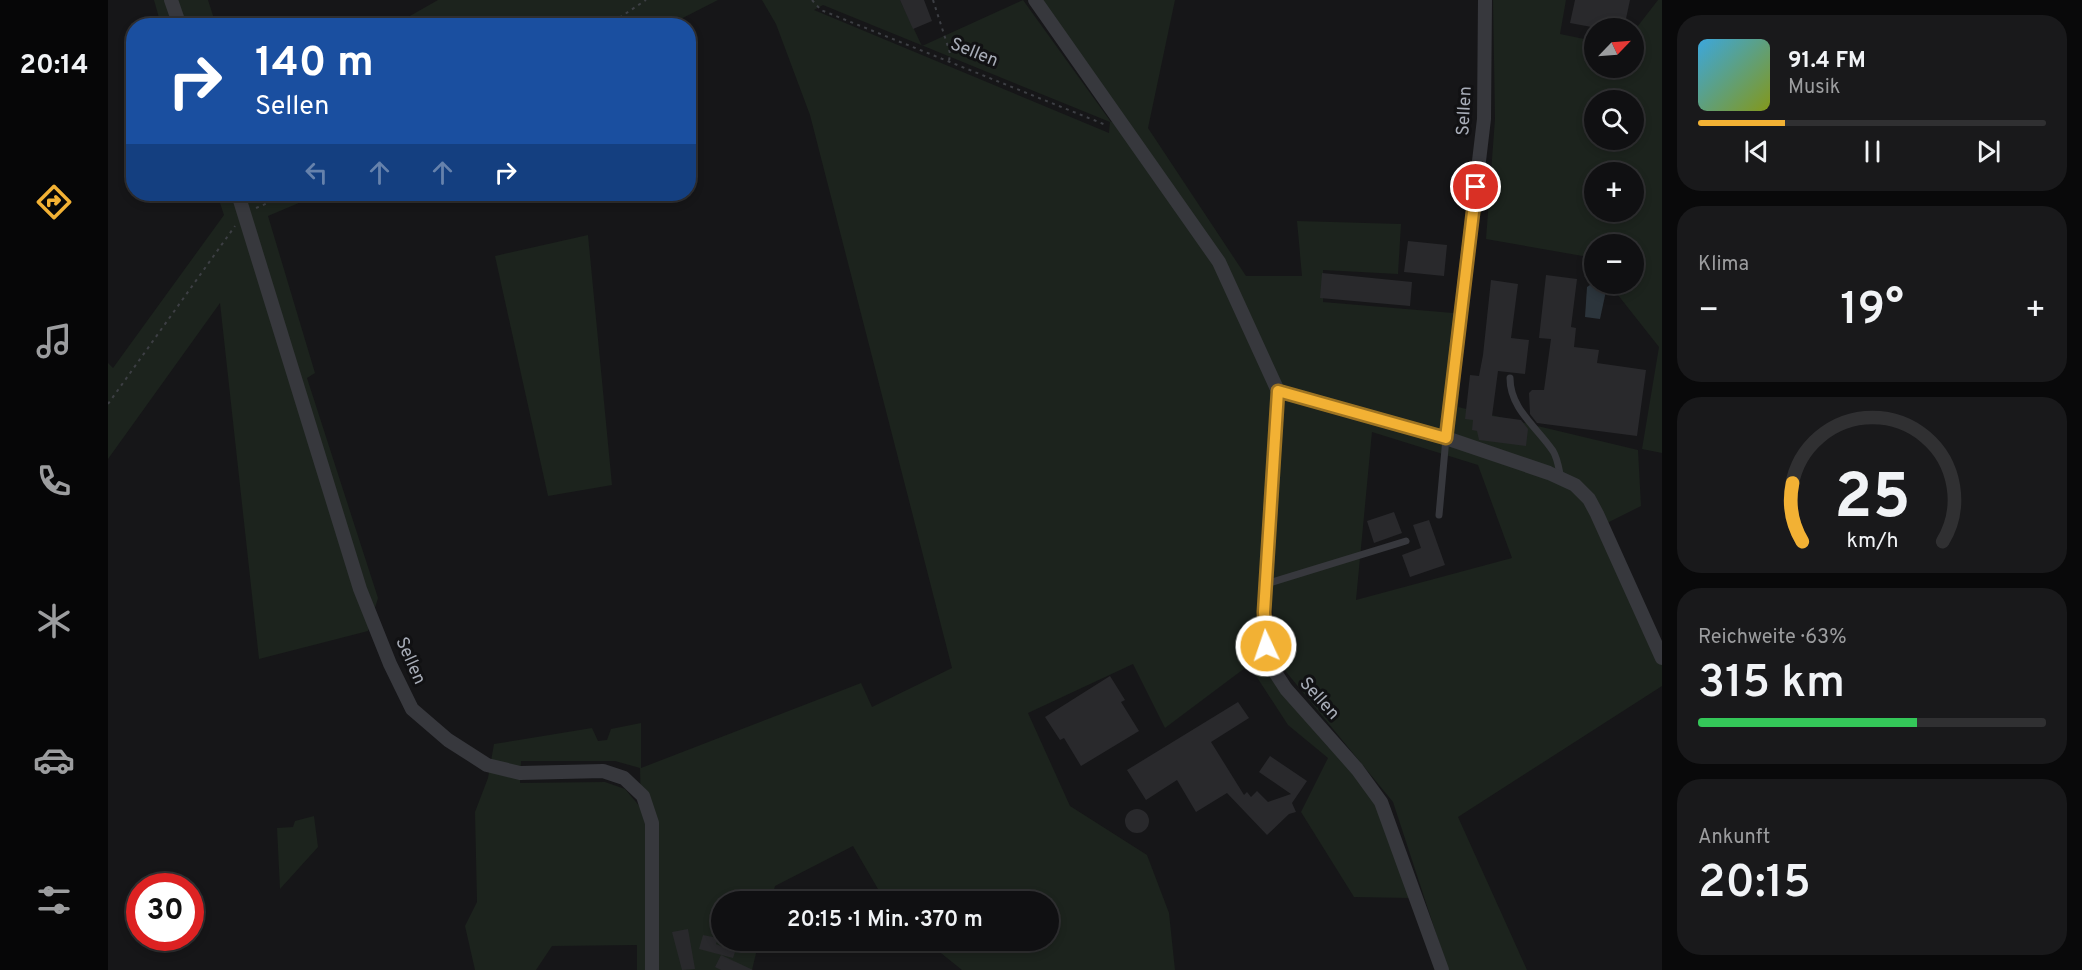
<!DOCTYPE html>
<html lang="de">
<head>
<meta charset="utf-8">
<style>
	body { margin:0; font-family:Overpass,sans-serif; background:#19191b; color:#f1f3f6; height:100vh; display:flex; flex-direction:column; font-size:22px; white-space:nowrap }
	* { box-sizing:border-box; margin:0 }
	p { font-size:20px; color:#9c9d9f }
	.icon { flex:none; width:33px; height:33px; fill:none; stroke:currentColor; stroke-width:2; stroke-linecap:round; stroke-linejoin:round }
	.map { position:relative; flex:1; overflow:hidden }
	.side { display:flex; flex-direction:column; gap:15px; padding:15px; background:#09090a; width:420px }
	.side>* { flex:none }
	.banner { position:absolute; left:18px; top:18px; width:570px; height:183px; border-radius:24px; box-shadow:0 3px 9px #0003,0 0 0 2px #303032; background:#1a4fa0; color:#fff; overflow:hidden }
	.needle { width:39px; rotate:65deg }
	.tools { position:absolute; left:1476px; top:18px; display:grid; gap:12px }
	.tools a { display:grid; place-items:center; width:60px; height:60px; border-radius:50%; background:#101012; box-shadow:0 3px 9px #0003,0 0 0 2px #303032; font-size:30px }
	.speed { position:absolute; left:18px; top:873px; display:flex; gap:12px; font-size:30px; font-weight:700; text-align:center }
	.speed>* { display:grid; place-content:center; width:78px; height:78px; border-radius:50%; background:#101012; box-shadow:0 3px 9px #0003,0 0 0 2px #303032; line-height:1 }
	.speed .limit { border:9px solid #d22; background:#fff; color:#111 }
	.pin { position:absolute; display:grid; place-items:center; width:51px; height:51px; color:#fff; margin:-26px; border:3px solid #fff; border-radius:50%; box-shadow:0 2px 6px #0007 }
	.me { position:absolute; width:66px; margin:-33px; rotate:357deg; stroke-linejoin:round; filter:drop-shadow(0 0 4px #0008) }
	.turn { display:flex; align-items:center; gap:21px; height:126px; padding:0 30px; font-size:27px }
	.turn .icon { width:78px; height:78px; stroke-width:2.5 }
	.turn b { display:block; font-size:42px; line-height:51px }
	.lanes { display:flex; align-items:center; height:57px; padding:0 30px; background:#0003; justify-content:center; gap:30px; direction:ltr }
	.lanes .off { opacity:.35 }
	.big { font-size:45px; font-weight:600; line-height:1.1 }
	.side .widget { flex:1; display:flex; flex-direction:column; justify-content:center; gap:9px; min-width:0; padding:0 21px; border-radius:24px; background:#19191b }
	.side .dial { align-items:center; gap:0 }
	.dial svg { height:156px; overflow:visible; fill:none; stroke:#303032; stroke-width:7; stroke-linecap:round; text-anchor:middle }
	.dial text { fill:#f1f3f6; stroke:none }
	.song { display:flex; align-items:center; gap:18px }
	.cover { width:72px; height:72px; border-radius:9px; background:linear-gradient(135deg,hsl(200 70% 55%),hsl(70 70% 35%)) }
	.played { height:6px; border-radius:3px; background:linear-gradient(90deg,#f2b134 25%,#303032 25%) }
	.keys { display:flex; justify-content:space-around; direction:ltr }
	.heat { display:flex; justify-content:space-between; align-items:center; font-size:33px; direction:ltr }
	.charge { height:9px; border-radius:4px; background:linear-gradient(90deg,#34c759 63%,#303032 0) }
	.trip { position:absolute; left:603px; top:891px; width:348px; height:60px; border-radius:30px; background:#101012; box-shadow:0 3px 9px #0003,0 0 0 2px #303032; font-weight:600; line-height:60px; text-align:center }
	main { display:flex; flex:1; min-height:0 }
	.menu { display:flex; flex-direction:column; width:108px; justify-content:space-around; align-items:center; background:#060607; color:#9c9d9f }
	.menu .icon { width:42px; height:42px }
	.menu .on { color:#f2b134 }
	.menu b { font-size:27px; color:#f1f3f6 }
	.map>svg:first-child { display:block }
</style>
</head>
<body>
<main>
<nav class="menu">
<b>20:14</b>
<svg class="icon on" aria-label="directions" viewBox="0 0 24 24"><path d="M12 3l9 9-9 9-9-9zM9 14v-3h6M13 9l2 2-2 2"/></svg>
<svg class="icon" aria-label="music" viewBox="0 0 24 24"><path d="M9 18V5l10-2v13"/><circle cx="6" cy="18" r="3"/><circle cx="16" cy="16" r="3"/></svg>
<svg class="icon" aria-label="phone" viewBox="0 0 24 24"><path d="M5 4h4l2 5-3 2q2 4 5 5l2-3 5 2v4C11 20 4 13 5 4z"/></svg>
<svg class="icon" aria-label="climate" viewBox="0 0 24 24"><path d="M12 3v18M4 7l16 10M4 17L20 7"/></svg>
<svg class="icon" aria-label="car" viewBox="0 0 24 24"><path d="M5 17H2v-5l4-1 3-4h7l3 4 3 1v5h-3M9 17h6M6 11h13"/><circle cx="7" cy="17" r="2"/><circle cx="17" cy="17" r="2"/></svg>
<svg class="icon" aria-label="filters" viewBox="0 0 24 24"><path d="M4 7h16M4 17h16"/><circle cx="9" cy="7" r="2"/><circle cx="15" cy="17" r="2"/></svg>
</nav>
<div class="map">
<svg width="1554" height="970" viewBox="0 0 1554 970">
	<rect width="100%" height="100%" fill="#161618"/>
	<path fill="#1c231d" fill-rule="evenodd" d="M46,0H100L108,25H53Z
		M330,0H610L561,25H286Z
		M654,0H792L814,46L915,0L1003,122L1010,116L933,0H1067L1040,128L1138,276H1194L1189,221L1293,224L1290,274L1215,270V302L1357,314L1350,407L1530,450L1533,506L1499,523L1554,644V686L1350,817L1419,970H1340L1285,802L1170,662L1163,598L1151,601L1149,662L1220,747C1269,777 1284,847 1303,898L1246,897L1193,812L1220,758L1180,725L1141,665L1057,728L1025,664L920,713L962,806L1039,855L1061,913L1067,970H854L818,941L940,940V902L777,901L745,846L667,886L663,901L614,902V940L651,941L644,970H529V945L444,946L428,970H367L357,926L369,902L367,812L380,778L386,744L484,728L490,741L499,740L503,729L533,723V768L753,683L764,707L844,668L702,115L668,24ZM715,5L1002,122L1001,133L706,10ZM1264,432L1370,465L1404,558L1248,600ZM413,761H507L532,768L533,808L517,789L497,782L412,783Z
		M1385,0H1458L1452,34L1486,41V68H1526V31L1550,0H1554V453L1534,449L1551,347L1506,290L1505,284H1526V244H1486V258L1378,239L1387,119ZM1486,100H1526V140H1486ZM1486,172H1526V212H1486Z
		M109,194H212L160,216L207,373L199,378L270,598L260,631L151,659L112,303L0,459V363L5,368L116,215Z
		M480,235L504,485L440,496L387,256Z
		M206,816L210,847L172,889L169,828L185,827L187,821Z"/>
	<path fill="#2c353c" d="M1482,285L1494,286L1498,291L1492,319L1477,317L1479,287Z"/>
	<path fill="#29292c" d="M792,0H816L824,21L805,29Z
		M1467,0H1522L1516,28H1489L1462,23Z
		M1300,241L1339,245L1336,276L1296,272Z
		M1214,273L1304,282L1302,306L1212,298Z
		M1438,275L1469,279L1463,327L1468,328L1466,347L1491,350L1489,363L1538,370L1529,436L1429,423L1422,414L1421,393L1424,390H1436L1443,339L1431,338Z
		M1383,280L1410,284L1403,338L1421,340L1417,374L1390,371L1384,416L1413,420L1420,429L1418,446L1371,440L1369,431L1364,430L1365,420L1357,419L1362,375L1371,376L1375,355Z
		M1286,512L1294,533L1266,543L1259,521Z
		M1321,520L1337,565L1302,577L1294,555L1313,548L1305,525Z
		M1002,676L1017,700L1013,702L1031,731L973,766L956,738L952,740L937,717Z
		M1130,702L1141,718L1103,742L1136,795L1139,792L1143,797L1149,791L1160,802L1183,794L1151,772L1162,756L1199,781L1184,803L1188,812L1181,814L1159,835L1119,793L1088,812L1069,780L1038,800L1019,770Z
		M1017 821a12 12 0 1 1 24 0a12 12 0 1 1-24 0Z
		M580,929L587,969L574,970L564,932Z
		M595,935L610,938L608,944L627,952L625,958L591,949Z
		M613,955L645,970H613L607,967Z"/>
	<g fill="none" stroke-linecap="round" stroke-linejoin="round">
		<path stroke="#3d3f44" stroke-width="2" stroke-dasharray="3 4.5" stroke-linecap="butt" d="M704,0L713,10L998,125
			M825,0L842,53L841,61
			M499,26L538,0
			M148,208L181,194
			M0,404L127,226"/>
		<path stroke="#37383d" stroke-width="7" d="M1402,378C1402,409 1429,427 1445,451C1450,459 1451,470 1453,479
			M1331,515L1338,438
			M1158,584L1298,541"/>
		<path stroke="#37383d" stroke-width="14" d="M63,0L72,26
			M927,0L1111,262L1170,391
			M130,194L252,589L282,664L304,709L340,740L379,765L412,773L495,771L516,778L535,796L544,823V970
			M1338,438L1376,119L1377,0
			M1334,970L1273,802L1249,769L1178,689L1161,663L1156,612L1170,391L1338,438L1441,473L1467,485L1481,499L1489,514L1554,658"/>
	</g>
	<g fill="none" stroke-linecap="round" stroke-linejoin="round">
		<defs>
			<path id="route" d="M1158,646L1156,612L1170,391L1338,438L1368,187"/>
		</defs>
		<use href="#route" stroke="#9d7322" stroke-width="15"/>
		<use href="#route" stroke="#f2b134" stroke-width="10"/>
	</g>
	<g text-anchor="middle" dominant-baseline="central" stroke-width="6" stroke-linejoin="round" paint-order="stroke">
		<g font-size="18" fill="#a8adb8" stroke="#111113">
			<text transform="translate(866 53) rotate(22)">Sellen</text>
			<text transform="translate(1357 111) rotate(-87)">Sellen</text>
			<text transform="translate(302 661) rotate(66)">Sellen</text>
			<text transform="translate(1211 699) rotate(48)">Sellen</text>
		</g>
	</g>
</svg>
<div class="tools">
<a><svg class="needle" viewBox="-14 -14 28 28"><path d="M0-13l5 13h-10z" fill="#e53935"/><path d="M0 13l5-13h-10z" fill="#9c9d9f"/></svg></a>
<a><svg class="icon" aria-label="search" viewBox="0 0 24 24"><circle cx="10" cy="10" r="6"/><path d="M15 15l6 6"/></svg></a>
<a>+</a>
<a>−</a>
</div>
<div class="speed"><div class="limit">30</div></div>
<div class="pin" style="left:1368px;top:187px;background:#d93025"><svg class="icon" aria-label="arrive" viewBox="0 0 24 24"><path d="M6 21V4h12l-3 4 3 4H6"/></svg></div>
<svg class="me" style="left:1158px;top:646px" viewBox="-20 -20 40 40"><circle r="17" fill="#f2b134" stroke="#fff" stroke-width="3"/><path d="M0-11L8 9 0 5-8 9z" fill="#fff"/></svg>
<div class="trip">20:15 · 1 Min. · 370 m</div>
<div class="banner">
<div class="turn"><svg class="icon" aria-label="right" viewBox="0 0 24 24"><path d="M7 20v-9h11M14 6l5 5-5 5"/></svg><div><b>140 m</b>Sellen</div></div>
<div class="lanes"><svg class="icon off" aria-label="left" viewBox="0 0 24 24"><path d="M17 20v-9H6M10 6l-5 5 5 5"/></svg><svg class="icon off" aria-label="ahead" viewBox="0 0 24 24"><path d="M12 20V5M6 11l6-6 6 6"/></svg><svg class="icon off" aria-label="ahead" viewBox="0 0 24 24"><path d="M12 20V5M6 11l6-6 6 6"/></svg><svg class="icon" aria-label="right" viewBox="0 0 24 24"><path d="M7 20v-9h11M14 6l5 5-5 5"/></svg></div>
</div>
</div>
<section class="side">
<div class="widget">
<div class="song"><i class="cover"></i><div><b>91.4 FM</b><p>Musik</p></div></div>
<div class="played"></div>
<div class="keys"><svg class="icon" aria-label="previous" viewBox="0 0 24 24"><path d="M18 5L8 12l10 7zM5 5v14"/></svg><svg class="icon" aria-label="pause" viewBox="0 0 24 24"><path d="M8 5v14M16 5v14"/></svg><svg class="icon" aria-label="next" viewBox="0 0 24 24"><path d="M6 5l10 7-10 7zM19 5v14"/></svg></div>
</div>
<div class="widget"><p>Klima</p>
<div class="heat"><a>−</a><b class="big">19°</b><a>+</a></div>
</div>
<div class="widget dial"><svg viewBox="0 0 100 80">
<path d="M14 69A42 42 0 1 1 86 69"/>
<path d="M14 69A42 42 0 0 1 9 39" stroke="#f2b134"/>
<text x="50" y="56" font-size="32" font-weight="700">25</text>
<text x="50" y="72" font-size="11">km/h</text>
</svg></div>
<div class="widget"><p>Reichweite · 63%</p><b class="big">315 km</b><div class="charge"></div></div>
<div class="widget"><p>Ankunft</p><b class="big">20:15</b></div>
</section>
</main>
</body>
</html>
